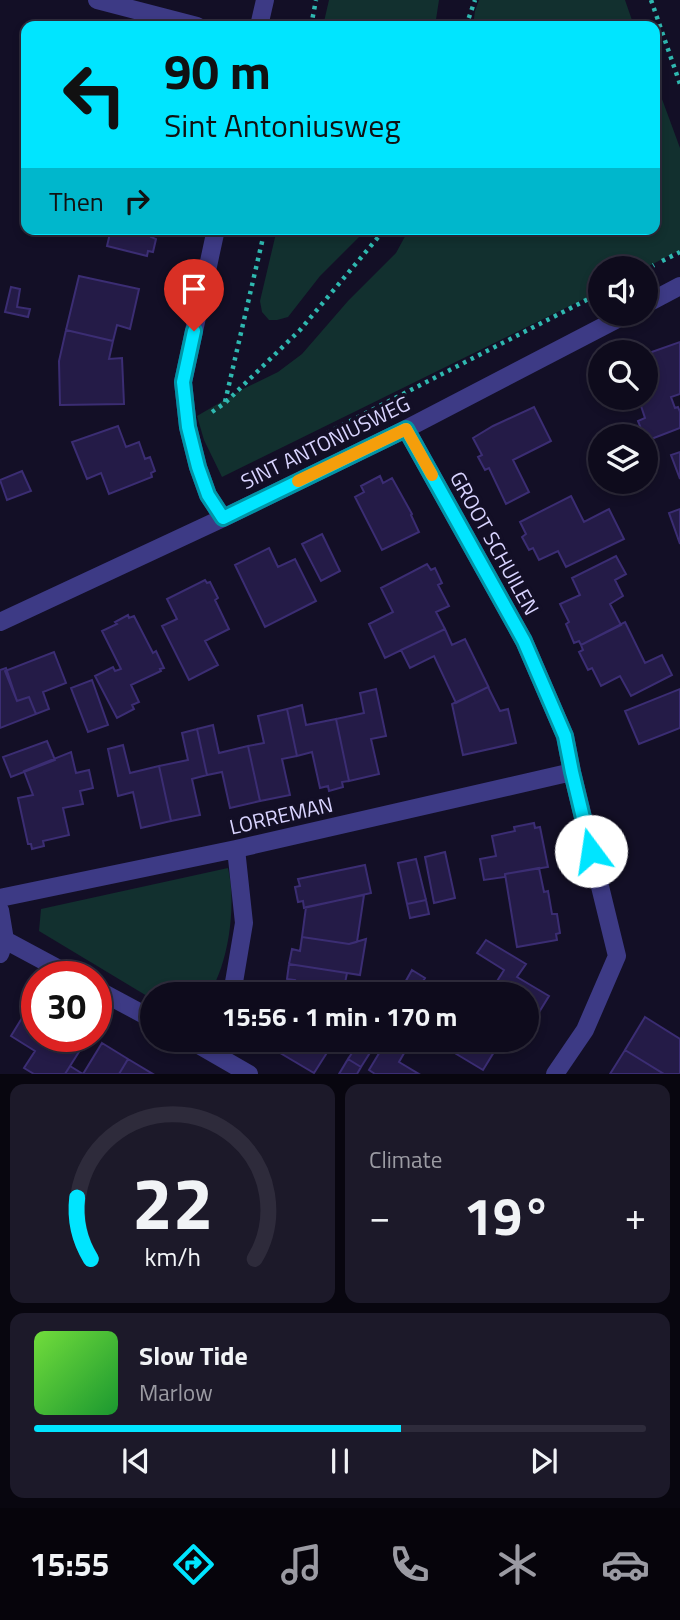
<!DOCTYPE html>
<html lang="en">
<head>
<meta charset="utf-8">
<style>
	body { margin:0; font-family:"Titillium Web",sans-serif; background:#1c1929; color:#f1f3f6; height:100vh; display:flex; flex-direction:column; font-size:26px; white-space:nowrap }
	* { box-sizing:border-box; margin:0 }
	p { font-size:23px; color:#9b9ba3 }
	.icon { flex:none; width:38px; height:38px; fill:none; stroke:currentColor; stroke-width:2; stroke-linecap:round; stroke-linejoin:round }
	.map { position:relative; height:1074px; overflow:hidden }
	.panel { display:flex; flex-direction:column; gap:10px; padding:10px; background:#08060f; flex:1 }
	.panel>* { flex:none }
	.guide { position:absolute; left:21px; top:21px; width:639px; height:214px; border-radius:14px; box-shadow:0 4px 10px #0003,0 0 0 2px #2e2b3b; background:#00e5ff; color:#111; overflow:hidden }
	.controls { position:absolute; left:588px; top:256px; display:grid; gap:14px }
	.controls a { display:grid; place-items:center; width:70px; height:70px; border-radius:50%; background:#0e0b1c; box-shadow:0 4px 10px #0003,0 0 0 2px #2e2b3b; font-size:35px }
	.speed { position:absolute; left:21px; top:961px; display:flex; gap:14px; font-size:35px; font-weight:700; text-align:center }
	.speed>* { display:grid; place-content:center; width:91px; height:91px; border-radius:50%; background:#0e0b1c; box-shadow:0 4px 10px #0003,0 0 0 2px #2e2b3b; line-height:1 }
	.speed .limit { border:10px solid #d22; background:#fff; color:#111 }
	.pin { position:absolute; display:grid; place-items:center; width:60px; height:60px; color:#fff; margin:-72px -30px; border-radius:50% 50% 50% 0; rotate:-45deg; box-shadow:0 0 7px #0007 }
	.pin .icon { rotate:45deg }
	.me { position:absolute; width:77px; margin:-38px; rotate:346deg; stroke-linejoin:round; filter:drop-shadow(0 0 5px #0008) }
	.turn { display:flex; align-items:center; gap:24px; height:147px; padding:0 28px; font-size:32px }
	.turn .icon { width:91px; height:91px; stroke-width:2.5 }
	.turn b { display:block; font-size:49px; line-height:60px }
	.then { display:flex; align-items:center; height:66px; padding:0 28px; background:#0003; gap:14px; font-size:26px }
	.big { font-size:52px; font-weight:700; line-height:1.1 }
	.panel .widget { flex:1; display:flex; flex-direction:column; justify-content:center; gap:10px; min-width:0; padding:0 24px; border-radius:14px; background:#1c1929 }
	.panel .dial { align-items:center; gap:0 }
	.dial svg { height:182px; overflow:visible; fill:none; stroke:#2e2b3b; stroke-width:7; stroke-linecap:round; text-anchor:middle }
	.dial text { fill:#f1f3f6; stroke:none }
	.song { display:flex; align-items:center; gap:21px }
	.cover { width:84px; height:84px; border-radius:10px; background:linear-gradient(135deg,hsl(100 70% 55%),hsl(130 70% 35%)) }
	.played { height:7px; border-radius:4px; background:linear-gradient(90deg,#00e5ff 60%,#2e2b3b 60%) }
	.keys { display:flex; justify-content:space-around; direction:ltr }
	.heat { display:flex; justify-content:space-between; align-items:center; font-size:38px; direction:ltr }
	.panel .tiles { flex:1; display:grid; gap:10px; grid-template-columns:1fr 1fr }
	.widget:last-child { grid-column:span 2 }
	.trip { position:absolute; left:140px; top:982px; width:399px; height:70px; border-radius:35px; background:#0e0b1c; box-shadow:0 4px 10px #0003,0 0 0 2px #2e2b3b; font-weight:700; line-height:70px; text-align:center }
	.dock { display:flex; height:112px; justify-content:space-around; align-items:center; background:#06040b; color:#9b9ba3 }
	.dock .icon { width:49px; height:49px }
	.dock .current { color:#00e5ff }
	.dock b { font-size:32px; color:#f1f3f6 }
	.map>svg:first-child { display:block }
</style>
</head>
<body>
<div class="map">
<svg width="680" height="1074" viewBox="0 0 680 1074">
	<rect width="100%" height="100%" fill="#130f26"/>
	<path fill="#12302f" d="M329,0H439L435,26H323Z
		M479,0H625L634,26H473L475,11Z
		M655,80L680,148V250L645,268H600V291L222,477L204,440L197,416L245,388L278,372L302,354L348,301L396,253L409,229H654Z
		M277,229H367L320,276L288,317L277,320H269L262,312L260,301Z
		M228,868C235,897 231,939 221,968C218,977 214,985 210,994H152V999L39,931L41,909Z"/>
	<path fill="#241b47" stroke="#3b2d73" stroke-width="2" d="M111,229H153L151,237L156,239L153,252L148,251L147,256L107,246Z
		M79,276L139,289L130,329L117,325L113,341L66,330Z
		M11,287L20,289L17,307L30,309L28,317L5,312Z
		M66,330L113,341L109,359L122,358L124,404L60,405L59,361Z
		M680,342V394L671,397L675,408L678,407L680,412V428L646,441V436H644L638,421L645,418L638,397H646V389L650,387L649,382L646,383V354Z
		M534,407L551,441L513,460L529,492L506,504L489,468L485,470L478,457L482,455L473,438L493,426Z
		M118,426L126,447L139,442L145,459L150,457L155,471L151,473L152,477L109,494L101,473L87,479L72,442Z
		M680,452V479L671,455Z
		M22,471L31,491L7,500L0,480Z
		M380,476L383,483L392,478L412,514L411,515L419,532L382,550L355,497L364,492L361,486Z
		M571,496L584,522L609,509L624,539L566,567L558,551L539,560L533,548L529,550L522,537L526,534L520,522Z
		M680,509V544L669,513Z
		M322,534L340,571L321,581L302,544Z
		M269,548L278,567L295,559L316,601L265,627L235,565Z
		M616,556L626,574L615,580L623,596L610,604L621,625L581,645L579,641L574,643L566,624L569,622L560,604L580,595L572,578Z
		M427,564L431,570L435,568L442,583L438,585L449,606L436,612L445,629L385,658L369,624L393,612L381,588Z
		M205,580L207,583L210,582L218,598L215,600L229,629L205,641L218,665L189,680L162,626L177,619L167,599Z
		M128,615L129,618L134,616L153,653L156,651L164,668L160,669L161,671L131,685L139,702L132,705L134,709L117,718L95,676L113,667L115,671L121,669L102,631L117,624L115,622Z
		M625,622L645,663L662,655L672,675L631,696L620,676L601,686L592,668L588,670L579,652L583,650L581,645Z
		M445,629L452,645L465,639L489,688L488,687L456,703L434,656L410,668L401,650Z
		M54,652L66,683L43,692L49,709L36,714L29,697L17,701L5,671Z
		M6,668L17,701L29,697L36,714L0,728V670Z
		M92,680L108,725L88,732L71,688Z
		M488,687L500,711L508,709L516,743L463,755L452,704Z
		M376,689L386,736L371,739L379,774L349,781L336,719L364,713L360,693Z
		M680,689V728L639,744L625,711Z
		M302,705L306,725L336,719L349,781L342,782L343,787L329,791L328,786L320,788L312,752L297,756L287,709Z
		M287,709L297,756L282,759L290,795L260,801L248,746L264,743L258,716Z
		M213,725L219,753L248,746L260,801L230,808L222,772L207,775L197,729Z
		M197,729L207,775L192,779L200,815L171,821L159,766L188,760L182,733Z
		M47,741L55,760L11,777L3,757Z
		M123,745L130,773L159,766L171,821L141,828L133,792L118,796L108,749Z
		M71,752L76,773L89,770L93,788L80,791L83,804L63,808L69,835L43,841L44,846L32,849L31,844H28L18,798L33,795L24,771Z
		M534,823L535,828L540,827L548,867L505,874V877L484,880L480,859L496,856L492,836L515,831L514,827Z
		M445,852L455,898L434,903L425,857Z
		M416,859L426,900L407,904L398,863Z
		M365,865L371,893L304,908L303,901L298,902L295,887L300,886L298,879Z
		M539,868L544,892L548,891L552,914H557L560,933L556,934L557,940L517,947L505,874Z
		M364,895L357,942L349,944L302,937L306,907Z
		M426,900L429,914L410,918L407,904Z
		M302,937L349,944L366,939L360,975L289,964L292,949L300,951Z
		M486,940L526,964L517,977L549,996L533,1022L527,1019V994H489L504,970L477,953Z
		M289,964L347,973L344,988H342L341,994H292L295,980L287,979Z
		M412,970L425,978L415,994L403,986Z
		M33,1000L37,1003V1036H66L82,1047L65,1074H34L24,1068L35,1051L11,1036Z
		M645,1017L680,1039V1074H664L625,1050Z
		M527,1019L533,1022L529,1028L534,1031L526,1044L521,1041L517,1048L503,1040H527Z
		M272,1040H314L330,1048L314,1073L270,1047L274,1041Z
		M387,1040H408L411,1041L399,1062L419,1074H375L369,1070Z
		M447,1040H473L494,1052L483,1070L443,1046Z
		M102,1043L128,1059L119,1074H65L70,1066L83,1074Z
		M358,1044L371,1051L361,1067L348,1059Z
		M625,1050L664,1074H610Z
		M128,1059L153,1074H119Z
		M348,1059L361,1067L357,1074H339Z"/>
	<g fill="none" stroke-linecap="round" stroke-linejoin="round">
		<path stroke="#2fb8b0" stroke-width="4.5" stroke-dasharray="3.5 5" stroke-linecap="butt" d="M651,0L680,84
			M311,26L316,0
			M466,26L475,0
			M662,261L680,252
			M646,270L654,265
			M225,402L265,229
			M212,412L225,403L300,330L380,235L383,229
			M327,433L600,293"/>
		<path stroke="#3d3a85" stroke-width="18" d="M97,0L197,26
			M259,26L265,0
			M216,229L183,382L188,427L198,467L208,495L223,518
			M646,304L680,286
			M406,429L524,641L565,736L572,772L617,956L585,1030L555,1074
			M0,622L223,518L406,429L629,313
			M0,898L236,849L572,772
			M0,910L5,940L0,954
			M5,940L72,976
			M96,989L152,1019
			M232,994L244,923L236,849
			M190,1040L249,1074"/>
	</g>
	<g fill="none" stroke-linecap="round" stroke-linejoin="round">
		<defs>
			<path id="route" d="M194,331L183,382L188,427L198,467L208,495L223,518L406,429L524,641L565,736L572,772L591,851"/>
		</defs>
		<use href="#route" stroke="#0095a6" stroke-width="18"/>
		<use href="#route" stroke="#00e5ff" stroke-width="12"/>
		<path stroke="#f59e0b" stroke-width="12" d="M298,481L406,429L432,475"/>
	</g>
	<g text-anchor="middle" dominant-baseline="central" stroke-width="7" stroke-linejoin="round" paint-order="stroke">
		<g font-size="21" fill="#d9d4ff" stroke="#130f26">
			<text transform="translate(325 442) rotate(-26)">SINT ANTONIUSWEG</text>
			<text transform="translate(495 543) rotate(61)">GROOT SCHUILEN</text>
			<text transform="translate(281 815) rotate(-13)">LORREMAN</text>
		</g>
	</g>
</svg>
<div class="controls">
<a><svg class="icon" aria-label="sound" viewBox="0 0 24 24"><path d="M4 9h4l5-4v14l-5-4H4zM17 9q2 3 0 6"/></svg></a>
<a><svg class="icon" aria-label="search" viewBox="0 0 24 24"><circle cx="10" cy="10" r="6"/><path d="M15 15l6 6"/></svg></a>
<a><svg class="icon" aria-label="layers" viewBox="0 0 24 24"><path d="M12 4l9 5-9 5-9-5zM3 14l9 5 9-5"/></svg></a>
</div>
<div class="speed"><div class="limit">30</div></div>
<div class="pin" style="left:194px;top:331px;background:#d93025"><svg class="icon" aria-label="arrive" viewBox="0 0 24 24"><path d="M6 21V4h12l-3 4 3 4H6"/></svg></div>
<svg class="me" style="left:591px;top:851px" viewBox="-20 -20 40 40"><circle r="19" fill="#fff"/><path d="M0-13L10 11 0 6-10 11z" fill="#00e5ff"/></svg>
<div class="trip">15:56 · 1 min · 170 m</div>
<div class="guide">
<div class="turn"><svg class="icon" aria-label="left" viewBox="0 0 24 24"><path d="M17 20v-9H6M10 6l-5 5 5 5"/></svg><div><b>90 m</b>Sint Antoniusweg</div></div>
<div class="then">Then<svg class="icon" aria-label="right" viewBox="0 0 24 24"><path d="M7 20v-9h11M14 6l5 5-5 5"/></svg></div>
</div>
</div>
<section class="panel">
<div class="tiles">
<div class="widget dial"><svg viewBox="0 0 100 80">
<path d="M14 69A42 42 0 1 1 86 69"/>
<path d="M14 69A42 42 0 0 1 8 42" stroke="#00e5ff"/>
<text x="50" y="56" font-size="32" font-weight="700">22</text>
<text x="50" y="72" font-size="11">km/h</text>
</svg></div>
<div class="widget"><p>Climate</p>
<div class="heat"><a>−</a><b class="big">19°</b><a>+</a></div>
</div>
<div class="widget">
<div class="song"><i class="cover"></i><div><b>Slow Tide</b><p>Marlow</p></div></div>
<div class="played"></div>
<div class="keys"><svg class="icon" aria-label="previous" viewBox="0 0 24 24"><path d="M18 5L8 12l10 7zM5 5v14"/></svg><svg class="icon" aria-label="pause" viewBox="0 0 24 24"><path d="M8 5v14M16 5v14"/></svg><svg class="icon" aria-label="next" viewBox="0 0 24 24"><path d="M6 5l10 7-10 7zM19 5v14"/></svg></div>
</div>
</div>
</section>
<nav class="dock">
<b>15:55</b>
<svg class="icon current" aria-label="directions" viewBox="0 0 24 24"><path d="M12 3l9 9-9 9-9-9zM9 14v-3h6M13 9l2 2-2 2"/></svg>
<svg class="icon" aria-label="music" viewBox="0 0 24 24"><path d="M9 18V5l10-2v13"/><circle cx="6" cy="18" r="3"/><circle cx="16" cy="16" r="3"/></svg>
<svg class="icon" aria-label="phone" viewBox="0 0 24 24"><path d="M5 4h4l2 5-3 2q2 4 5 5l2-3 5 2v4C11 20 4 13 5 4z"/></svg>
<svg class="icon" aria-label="climate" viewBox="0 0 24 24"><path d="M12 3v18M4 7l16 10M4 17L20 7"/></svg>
<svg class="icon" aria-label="car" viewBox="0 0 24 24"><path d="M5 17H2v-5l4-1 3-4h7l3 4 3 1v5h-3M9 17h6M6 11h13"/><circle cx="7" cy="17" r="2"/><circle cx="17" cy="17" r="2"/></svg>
</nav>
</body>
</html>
